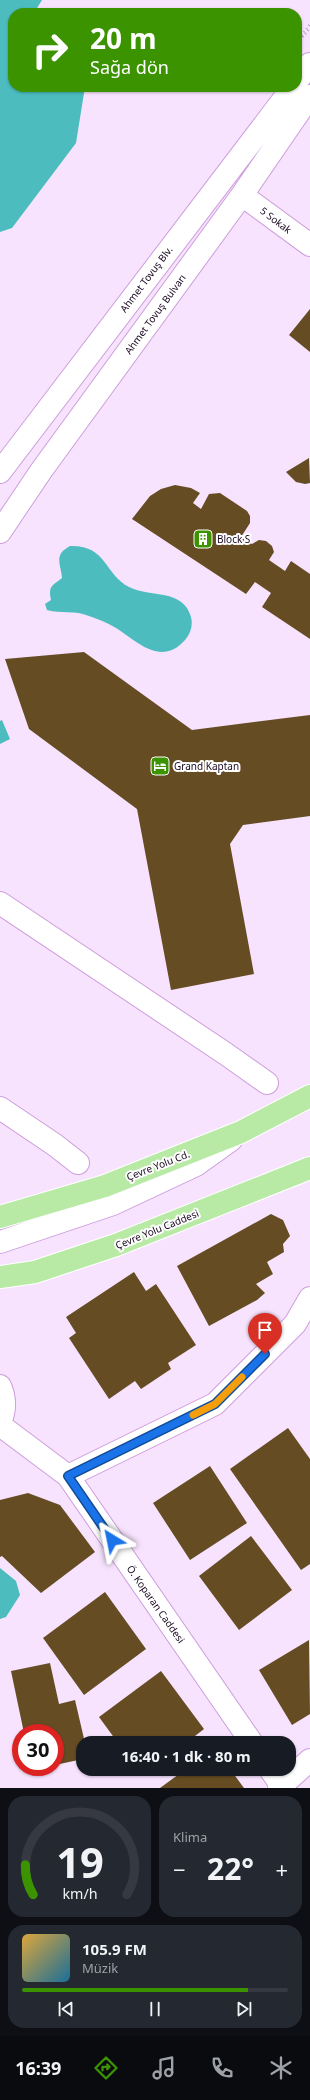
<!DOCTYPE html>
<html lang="tr">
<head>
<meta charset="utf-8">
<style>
	body { margin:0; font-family:"Noto Sans",sans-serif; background:#242831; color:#f1f3f6; height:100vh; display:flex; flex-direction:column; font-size:15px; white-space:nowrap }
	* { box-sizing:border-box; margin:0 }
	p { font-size:13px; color:#9ea1a6 }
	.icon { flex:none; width:22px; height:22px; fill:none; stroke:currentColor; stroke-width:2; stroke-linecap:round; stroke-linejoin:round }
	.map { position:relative; height:1788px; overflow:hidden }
	.drawer { display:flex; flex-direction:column; gap:8px; padding:8px; background:#0d0f14; flex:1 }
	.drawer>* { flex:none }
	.top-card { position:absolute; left:8px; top:8px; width:294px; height:84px; border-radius:16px; box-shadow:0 1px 3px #0004; background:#3c9300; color:#fff; overflow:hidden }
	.speed { position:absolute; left:12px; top:1724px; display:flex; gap:8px; font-size:20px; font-weight:700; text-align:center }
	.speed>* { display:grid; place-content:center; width:52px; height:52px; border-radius:50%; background:#171b24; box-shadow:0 1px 3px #0004; line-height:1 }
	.speed .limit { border:6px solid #d22; background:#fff; color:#111 }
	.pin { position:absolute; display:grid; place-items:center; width:34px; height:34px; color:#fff; margin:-41px -17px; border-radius:50% 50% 50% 0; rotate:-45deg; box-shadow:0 0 4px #0007 }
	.pin .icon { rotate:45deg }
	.me { position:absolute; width:44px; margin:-22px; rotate:325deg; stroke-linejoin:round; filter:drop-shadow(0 0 3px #0008) }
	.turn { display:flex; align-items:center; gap:14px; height:84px; padding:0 16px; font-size:18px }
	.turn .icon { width:52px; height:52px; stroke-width:2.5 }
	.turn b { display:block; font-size:28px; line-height:34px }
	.big { font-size:30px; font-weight:700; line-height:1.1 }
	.drawer .card { flex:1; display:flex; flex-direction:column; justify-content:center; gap:6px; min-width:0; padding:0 14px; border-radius:16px; background:#242831 }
	.drawer .dial { align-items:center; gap:0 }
	.dial svg { height:104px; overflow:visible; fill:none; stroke:#363941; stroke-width:7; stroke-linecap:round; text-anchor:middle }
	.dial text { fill:#f1f3f6; stroke:none }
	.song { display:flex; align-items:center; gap:12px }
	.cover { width:48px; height:48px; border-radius:6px; background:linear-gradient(135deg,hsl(40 70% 55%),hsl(200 70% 35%)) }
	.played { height:4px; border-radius:2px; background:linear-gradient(90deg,#3c9300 85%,#363941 85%) }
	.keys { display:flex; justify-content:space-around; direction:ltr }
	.heat { display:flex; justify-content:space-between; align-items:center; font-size:22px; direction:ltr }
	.drawer .tiles { flex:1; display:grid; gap:8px; grid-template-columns:1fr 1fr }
	.card:last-child { grid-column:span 2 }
	.trip { position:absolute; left:76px; top:1736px; width:220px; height:40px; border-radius:16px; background:#171b24; box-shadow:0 1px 3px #0004; font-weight:700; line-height:40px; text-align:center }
	.tabs { display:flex; height:64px; justify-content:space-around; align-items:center; background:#090b0e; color:#9ea1a6 }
	.tabs .icon { width:28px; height:28px }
	.tabs .current { color:#3c9300 }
	.tabs b { font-size:18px; color:#f1f3f6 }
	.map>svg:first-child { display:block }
</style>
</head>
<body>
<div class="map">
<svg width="310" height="1788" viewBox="0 0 310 1788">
	<rect width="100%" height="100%" fill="#f7e3fe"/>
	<path fill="#4cbcbf" d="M0,0H42L34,13H13V87H85L76,143L12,228L0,232Z
		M70,546C107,545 104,574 129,587C150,598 183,588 191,617C193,625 191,633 185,640C161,667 138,642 116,628C108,623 98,619 89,616C75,610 61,614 47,610L45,604L51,600C48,586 52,586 62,578C61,564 53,555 70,546Z
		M2,720L10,739L0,744V721Z
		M0,1568L16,1581L20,1595L6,1617L0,1619Z"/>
	<path fill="#654c22" d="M310,309V352L289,335Z
		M309,458L310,483L305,484L296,482L286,472Z
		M175,485L191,488L200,493L193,503L201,509L209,494L220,493L247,511L250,516V523L241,537L252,544L259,540L266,541L272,546L274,552L269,560L285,571L291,561L310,574V639L262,607L271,593L255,582L246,594L132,519L150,496L161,489Z
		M84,652L192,730L310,715V816L243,825L230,844L254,974L171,990L137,809L29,729L5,659Z
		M271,1214L283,1220L290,1236L283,1244L284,1252L267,1262L273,1274L256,1284L265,1293L257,1300L209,1326L177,1266Z
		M134,1272L146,1291L156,1284L196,1345L168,1363L171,1369L141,1389L135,1381L109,1399L69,1338L76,1333L66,1317Z
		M288,1428L310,1459V1564L301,1570L230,1469Z
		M210,1466L247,1523L190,1560L153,1503Z
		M28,1493L60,1505L95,1552L41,1593L2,1556L0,1557V1500Z
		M251,1536L292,1590L239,1630L199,1576Z
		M105,1592L146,1649L84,1695L43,1638Z
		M309,1640L310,1714L292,1725L259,1670Z
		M50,1663L59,1704L75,1700L85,1743H83V1759L55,1765V1733H24L11,1671Z
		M161,1671L204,1729L186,1743H118L99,1717Z
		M32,1767H45V1768L32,1770Z
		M137,1769H151L142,1776Z
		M186,1769H230L244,1788H160Z"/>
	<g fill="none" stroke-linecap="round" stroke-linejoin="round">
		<defs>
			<path id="minor" d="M297,81L310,64
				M242,195L310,245
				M0,472L293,87
				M0,532L41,471L242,195L310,96
				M0,903L226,1054L267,1083
				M0,1108L55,1145L78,1163
				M0,1242L113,1204L196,1165L231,1140
				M0,1386C6,1399 5,1411 0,1423
				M0,1425L68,1476L252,1743
				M68,1476L215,1404L295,1324L310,1298
				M270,1769L283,1788
				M279,1788L310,1760"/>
			<path id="trunk" d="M0,1217L105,1186L241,1132L310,1096
				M0,1277L35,1272L116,1245L310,1168"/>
		</defs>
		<use href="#minor" stroke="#cd9ddd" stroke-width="24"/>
		<use href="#trunk" stroke="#fff" stroke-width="24"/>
		<path stroke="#b29eb9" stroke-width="2.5" stroke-dasharray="1 3" stroke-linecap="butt" d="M300,40L310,28
			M297,42L310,24"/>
		<use href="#minor" stroke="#fff" stroke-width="22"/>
		<use href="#trunk" stroke="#b8eaa6" stroke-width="22"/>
	</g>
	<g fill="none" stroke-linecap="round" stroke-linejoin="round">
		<defs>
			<path id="route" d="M112,1540L68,1476L215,1404L265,1354"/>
		</defs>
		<use href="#route" stroke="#114b97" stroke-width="10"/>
		<use href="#route" stroke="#1a73e8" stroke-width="7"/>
		<path stroke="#f59e0b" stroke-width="7" d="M193,1415L215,1404L242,1377"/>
	</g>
	<defs>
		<symbol id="building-square" viewBox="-11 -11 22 22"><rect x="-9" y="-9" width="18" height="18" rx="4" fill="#3c9300" stroke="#fff"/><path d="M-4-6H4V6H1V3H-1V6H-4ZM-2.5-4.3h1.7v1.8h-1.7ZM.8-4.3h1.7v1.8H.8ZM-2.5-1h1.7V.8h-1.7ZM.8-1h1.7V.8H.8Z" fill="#fff"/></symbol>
		<symbol id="hotel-square" viewBox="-11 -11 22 22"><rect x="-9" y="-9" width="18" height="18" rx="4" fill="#3c9300" stroke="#fff"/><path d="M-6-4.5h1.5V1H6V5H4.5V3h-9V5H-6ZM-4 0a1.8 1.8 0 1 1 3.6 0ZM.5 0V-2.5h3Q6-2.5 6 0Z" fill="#fff"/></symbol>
	</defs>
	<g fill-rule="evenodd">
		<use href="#building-square" x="192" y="528" width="22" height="22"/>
		<use href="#hotel-square" x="149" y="755" width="22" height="22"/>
	</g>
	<g text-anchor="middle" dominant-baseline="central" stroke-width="4" stroke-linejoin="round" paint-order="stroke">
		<g font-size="10" fill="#1a0820" stroke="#fff">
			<text transform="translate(276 220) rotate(37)">5 Sokak</text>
			<text transform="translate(146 279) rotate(-53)">Ahmet Tovuş Blv.</text>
			<text transform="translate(155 314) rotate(-54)">Ahmet Tovuş Bulvarı</text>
			<text transform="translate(158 1165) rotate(-21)">Çevre Yolu Cd.</text>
			<text transform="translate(157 1229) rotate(-22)">Çevre Yolu Caddesi</text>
			<text transform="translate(156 1604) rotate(55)">Ö. Koparan Caddesi</text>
		</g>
		<g font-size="10" fill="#1a0820" stroke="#fff" text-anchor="start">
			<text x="217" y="539">Block S</text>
			<text x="174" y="766">Grand Kaptan</text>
		</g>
	</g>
</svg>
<div class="speed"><div class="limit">30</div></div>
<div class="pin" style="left:265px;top:1354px;background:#d93025"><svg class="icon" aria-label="arrive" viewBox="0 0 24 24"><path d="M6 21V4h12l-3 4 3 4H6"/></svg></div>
<svg class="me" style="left:112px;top:1540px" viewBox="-20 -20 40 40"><path d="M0-17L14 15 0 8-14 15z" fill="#1a73e8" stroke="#fff" stroke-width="4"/></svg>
<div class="trip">16:40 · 1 dk · 80 m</div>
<div class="top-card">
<div class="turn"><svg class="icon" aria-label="right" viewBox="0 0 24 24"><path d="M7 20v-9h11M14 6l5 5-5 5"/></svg><div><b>20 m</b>Sağa dön</div></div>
</div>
</div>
<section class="drawer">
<div class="tiles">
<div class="card dial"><svg viewBox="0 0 100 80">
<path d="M14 69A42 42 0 1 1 86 69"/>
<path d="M14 69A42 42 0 0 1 8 46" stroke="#3c9300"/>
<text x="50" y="56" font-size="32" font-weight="700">19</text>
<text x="50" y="72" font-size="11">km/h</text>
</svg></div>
<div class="card"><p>Klima</p>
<div class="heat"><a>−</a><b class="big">22°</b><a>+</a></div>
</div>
<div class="card">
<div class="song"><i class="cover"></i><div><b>105.9 FM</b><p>Müzik</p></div></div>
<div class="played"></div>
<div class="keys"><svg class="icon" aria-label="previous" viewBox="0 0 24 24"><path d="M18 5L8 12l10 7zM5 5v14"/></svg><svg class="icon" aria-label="pause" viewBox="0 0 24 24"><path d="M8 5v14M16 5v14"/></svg><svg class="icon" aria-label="next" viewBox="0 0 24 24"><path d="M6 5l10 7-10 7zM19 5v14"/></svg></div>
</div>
</div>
</section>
<nav class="tabs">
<b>16:39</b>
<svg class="icon current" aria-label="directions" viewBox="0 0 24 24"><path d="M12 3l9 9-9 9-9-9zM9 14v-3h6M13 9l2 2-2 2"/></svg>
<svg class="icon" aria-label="music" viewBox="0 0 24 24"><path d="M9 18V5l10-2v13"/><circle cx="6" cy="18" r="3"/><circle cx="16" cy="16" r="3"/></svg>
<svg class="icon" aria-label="phone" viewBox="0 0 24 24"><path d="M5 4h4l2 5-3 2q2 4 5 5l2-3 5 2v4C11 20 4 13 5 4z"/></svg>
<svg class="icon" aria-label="climate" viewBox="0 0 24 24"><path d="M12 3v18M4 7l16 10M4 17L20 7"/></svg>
</nav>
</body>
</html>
